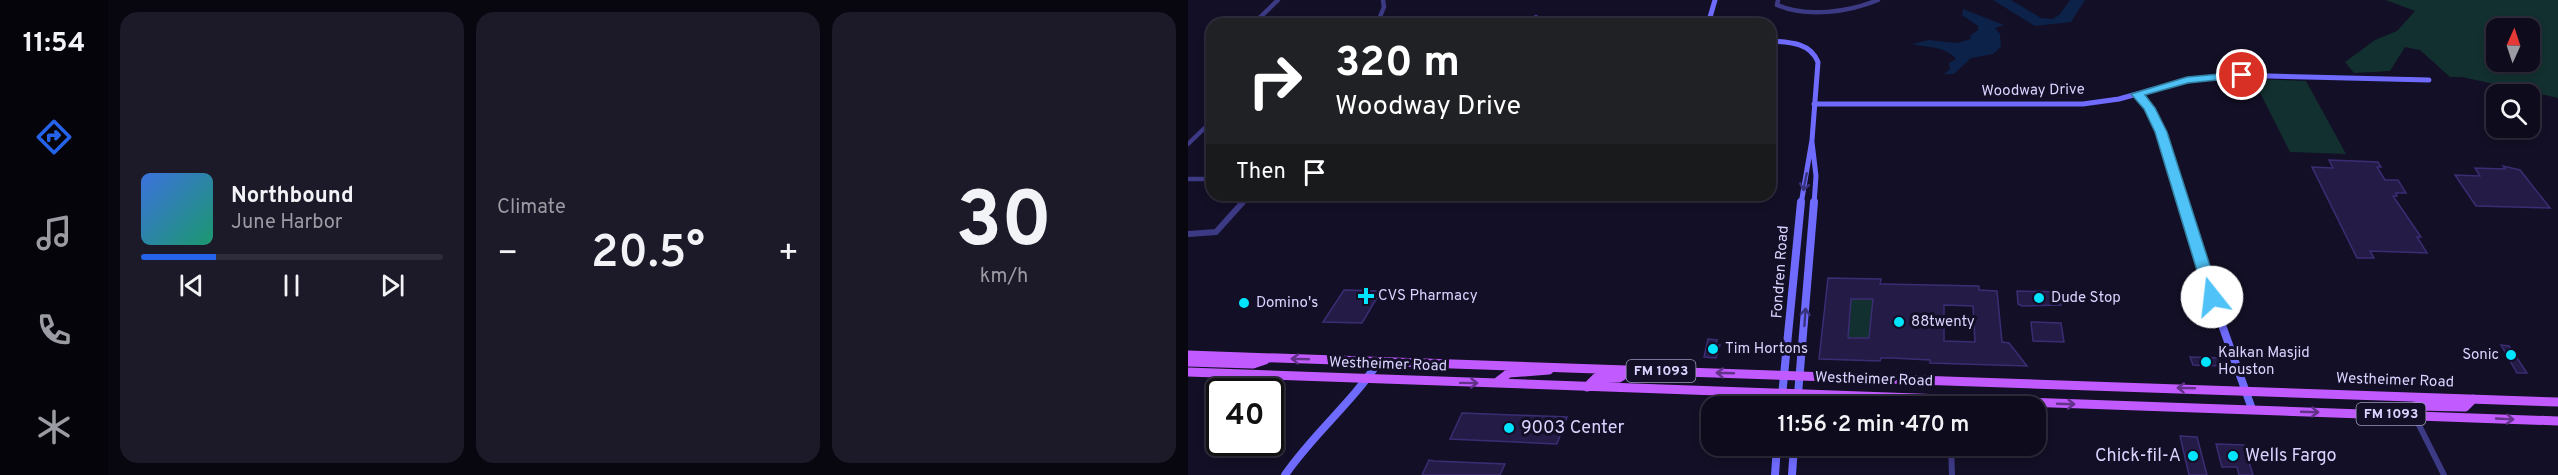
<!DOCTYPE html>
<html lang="en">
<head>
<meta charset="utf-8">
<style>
	body { margin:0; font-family:Overpass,sans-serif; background:#1c1929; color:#f1f3f6; height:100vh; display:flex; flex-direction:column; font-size:22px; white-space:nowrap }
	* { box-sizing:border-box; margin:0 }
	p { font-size:20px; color:#9b9ba3 }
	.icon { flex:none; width:33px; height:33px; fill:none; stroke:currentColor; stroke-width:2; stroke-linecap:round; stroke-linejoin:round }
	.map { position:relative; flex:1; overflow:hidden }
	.drawer { display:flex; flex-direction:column; gap:12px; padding:12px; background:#08060f; width:1080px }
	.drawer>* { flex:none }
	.guide { position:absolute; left:18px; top:18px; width:570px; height:183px; border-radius:18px; box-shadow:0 3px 9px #0003,0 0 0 2px #2e2b3b; background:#202124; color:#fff; overflow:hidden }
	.needle { width:39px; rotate:3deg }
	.tools { position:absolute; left:1298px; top:18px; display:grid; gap:12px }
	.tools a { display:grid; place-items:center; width:54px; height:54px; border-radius:12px; background:#0e0b1c; box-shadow:0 3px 9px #0003,0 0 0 2px #2e2b3b; font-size:30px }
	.speed { position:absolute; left:18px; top:378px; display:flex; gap:12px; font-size:30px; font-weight:700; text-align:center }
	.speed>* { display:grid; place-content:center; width:78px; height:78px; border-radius:50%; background:#0e0b1c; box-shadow:0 3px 9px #0003,0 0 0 2px #2e2b3b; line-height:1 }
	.speed .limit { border:3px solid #111; border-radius:9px; background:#fff; color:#111 }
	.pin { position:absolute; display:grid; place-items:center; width:51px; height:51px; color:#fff; margin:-26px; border:3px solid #fff; border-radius:50%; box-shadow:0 2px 6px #0007 }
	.me { position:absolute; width:66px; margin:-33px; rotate:344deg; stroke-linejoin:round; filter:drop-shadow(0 0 4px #0008) }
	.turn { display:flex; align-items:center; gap:21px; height:126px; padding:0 30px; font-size:27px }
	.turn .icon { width:78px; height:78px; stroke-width:2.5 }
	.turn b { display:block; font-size:42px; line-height:51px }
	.then { display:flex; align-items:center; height:57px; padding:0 30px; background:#0003; gap:12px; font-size:22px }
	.big { font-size:45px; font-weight:600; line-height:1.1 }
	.drawer .card { flex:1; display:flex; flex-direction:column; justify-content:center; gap:9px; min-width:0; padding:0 21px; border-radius:18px; background:#1c1929 }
	.drawer .dial { align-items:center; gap:0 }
	.dial b { font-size:78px; line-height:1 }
	.song { display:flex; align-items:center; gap:18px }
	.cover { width:72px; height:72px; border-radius:9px; background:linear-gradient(135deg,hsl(220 70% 55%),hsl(160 70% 35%)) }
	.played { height:6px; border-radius:3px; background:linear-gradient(90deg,#2563eb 25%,#2e2b3b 25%) }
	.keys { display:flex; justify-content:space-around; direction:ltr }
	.heat { display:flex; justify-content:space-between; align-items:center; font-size:33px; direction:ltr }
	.drawer .tiles { flex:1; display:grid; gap:12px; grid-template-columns:repeat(3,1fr) }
	.trip { position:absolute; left:513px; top:396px; width:345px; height:60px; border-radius:18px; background:#0e0b1c; box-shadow:0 3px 9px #0003,0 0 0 2px #2e2b3b; font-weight:600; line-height:60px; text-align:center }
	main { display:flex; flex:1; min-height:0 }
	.menu { display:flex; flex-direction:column; width:108px; justify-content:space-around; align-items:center; background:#06040b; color:#9b9ba3 }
	.menu .icon { width:42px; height:42px }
	.menu .selected { color:#2563eb }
	.menu b { font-size:27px; color:#f1f3f6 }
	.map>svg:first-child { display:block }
</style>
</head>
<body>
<main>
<nav class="menu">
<b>11:54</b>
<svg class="icon selected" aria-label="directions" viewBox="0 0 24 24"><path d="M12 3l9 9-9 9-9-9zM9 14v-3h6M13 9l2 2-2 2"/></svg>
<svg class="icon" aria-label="music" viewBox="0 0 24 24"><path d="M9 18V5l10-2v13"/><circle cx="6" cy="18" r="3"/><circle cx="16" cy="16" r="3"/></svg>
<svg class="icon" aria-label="phone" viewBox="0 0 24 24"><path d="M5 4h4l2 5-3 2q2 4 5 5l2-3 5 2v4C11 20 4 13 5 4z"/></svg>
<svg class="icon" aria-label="climate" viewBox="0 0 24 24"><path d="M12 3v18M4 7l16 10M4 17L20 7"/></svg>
</nav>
<section class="drawer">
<div class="tiles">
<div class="card">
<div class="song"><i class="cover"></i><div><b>Northbound</b><p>June Harbor</p></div></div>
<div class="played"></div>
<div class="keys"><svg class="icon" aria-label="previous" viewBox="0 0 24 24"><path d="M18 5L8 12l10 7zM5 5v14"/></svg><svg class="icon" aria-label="pause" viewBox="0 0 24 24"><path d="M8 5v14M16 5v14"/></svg><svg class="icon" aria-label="next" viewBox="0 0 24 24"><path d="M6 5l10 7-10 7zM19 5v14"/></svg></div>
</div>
<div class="card"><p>Climate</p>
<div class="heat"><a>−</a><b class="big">20.5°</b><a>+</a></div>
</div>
<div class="card dial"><b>30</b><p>km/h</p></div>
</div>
</section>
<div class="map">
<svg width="1370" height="475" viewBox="0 0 1370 475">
	<rect width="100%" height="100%" fill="#130f26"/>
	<path fill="#12302f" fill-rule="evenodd" d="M1198,0H1370V98L1274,77H1262L1232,50L1217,47L1202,71L1166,73L1157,62L1187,40L1209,31L1227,11ZM1341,28V62H1308V28Z
		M1065,79L1118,81L1158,154L1102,152Z
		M663,299H685L683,333L679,339L660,338Z"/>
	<path fill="#0c2248" d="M805,0H823L853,18L865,19L872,14L882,0H897L883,22L847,26Z
		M775,9L816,25L807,28L812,34L813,47L805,54L783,58L766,74H756L762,69L761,63L768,59C757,46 741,48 724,44L741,40L769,43L783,39L782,36L790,30V26L774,15Z"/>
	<path fill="#241b47" stroke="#3b2d73" stroke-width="1.5" fill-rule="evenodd" d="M1141,160L1190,162L1193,167H1189L1197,180H1210L1218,193H1208L1209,196H1205L1233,237H1229L1239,253L1182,251L1186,258H1169L1124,167L1145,168Z
		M1315,166L1332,170L1362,208L1288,206L1267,175L1292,176L1287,168L1317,169Z
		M640,278L693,279L692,284H695L791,286V290L809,291L814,342L821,343L839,366L742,363V360L704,358H693L692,361L631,359ZM663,299H685L681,338H660ZM756,305L785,306L787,342L756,341Z
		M156,290L193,291L174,323L135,322Z
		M829,291L871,292L873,305L834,306L830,304Z
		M843,322L873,323L876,342L845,341Z
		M520,339L529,340L528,345H532L528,358L516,357Z
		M1313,345L1321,346L1339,373H1329Z
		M1002,357L1031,358L1033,366L1005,365Z
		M274,413L379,417L369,444L262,439Z
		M992,436L1009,437L1019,475H1001Z
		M1028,444L1056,445L1065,475H1051L1049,467H1034Z
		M241,460L246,461L317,464L312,475H234Z"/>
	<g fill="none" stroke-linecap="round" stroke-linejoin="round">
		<path stroke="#3d3a85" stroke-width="4.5" d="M590,0L589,5C619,18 661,12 690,0
			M348,17L349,20L472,22L521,18
			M65,24L90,0
			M189,24L196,7L195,0
			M582,69L588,67
			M0,144L24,121
			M0,179H24
			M53,204L61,195"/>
		<path stroke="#3d3a85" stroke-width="6" d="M0,234L28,232L55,202
			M1226,415L1256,475
			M763,446L764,475"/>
		<path stroke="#6f6bff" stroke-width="5" d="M520,24L527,0
			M582,41C601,42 622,42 630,62L624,140L613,204
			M949,94C975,125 983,165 995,204
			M626,104H895L931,99L999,80L1039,75L1241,80
			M624,142L628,176L626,204"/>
		<path stroke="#6f6bff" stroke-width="8" d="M995,202L1024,297L1064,409
			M593,406L613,202
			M609,406L626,202
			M97,475C125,434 164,403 191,361
			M587,475L589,446
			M604,475L606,446"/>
		<path stroke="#c25bff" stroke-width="9" d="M0,355L1370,402
			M0,362L65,364L77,360
			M0,372L1370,421
			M308,383L321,373L361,370
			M399,387L408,378H431L443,370
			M1226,415L1225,407L1228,406L1277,407L1285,399"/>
	</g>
	<defs><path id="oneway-shaft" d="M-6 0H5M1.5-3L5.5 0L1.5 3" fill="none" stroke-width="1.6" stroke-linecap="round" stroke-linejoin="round" transform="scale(1.5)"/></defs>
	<g stroke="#38347d">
		<use href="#oneway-shaft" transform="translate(617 182) rotate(101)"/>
		<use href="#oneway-shaft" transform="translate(617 317) rotate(-86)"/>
	</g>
	<g stroke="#623188">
		<use href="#oneway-shaft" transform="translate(112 359) rotate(-178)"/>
		<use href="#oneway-shaft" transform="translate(537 373) rotate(-178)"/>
		<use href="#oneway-shaft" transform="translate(281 383) rotate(1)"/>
		<use href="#oneway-shaft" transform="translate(998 388) rotate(-178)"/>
		<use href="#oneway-shaft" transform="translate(878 404) rotate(2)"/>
		<use href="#oneway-shaft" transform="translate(1122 412) rotate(2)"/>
		<use href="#oneway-shaft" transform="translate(1317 419) rotate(3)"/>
	</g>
	<path fill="#4fc3f7" stroke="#337fa1" stroke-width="1.5" d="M1054,72L1059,75L1058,77L1000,83L957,95L967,108L979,132L1032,297L1024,303L1017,297L967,132L956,109L943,94L999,77Z"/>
	<g fill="#00e5ff" stroke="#130f26" stroke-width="2">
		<path d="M175 287h6v6h6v6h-6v6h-6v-6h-6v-6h6z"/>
		<circle cx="851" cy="298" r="6"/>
		<circle cx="56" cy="303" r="6"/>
		<circle cx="711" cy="322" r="6"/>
		<circle cx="525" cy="349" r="6"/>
		<circle cx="1323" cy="355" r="6"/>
		<circle cx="1018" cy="362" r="6"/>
		<circle cx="321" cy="428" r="6"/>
		<circle cx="1005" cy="456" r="6"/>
		<circle cx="1045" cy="456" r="6"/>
	</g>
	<g text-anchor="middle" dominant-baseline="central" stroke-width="6" stroke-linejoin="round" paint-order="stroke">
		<g fill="#130f26" stroke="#9e99be" stroke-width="1.5">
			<rect x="438.5" y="360" width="69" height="22" rx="4.5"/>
			<rect x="1168.5" y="403" width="69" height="22" rx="4.5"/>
		</g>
		<g font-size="14" font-weight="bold" fill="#d9d4ff">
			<text x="473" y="371">FM 1093</text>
			<text x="1203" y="414">FM 1093</text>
		</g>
		<g font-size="15" fill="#d9d4ff" stroke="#130f26">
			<text transform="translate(845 91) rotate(-1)">Woodway Drive</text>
			<text transform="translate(593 272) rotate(-86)">Fondren Road</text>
			<text transform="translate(200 365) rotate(2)">Westheimer Road</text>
			<text transform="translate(686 380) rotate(2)">Westheimer Road</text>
			<text transform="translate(1207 381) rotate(2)">Westheimer Road</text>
		</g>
		<g font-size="15" fill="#d9d4ff" stroke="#130f26" text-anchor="start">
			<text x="190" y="296">CVS Pharmacy</text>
			<text x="863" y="298">Dude Stop</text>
			<text x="68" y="303">Domino's</text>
			<text x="723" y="322">88twenty</text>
			<text x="537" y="349">Tim Hortons</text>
			<text x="1030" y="353">Kalkan Masjid<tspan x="1030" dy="17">Houston</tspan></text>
			<text x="1311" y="355" text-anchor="end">Sonic</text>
		</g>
		<g font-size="18" fill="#d9d4ff" stroke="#130f26" text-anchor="start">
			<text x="333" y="428">9003 Center</text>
			<text x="993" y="456" text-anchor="end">Chick-fil-A</text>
			<text x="1057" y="456">Wells Fargo</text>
		</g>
	</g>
</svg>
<div class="tools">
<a><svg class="needle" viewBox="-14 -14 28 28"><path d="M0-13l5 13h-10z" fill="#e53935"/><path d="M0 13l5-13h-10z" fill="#9b9ba3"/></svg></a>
<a><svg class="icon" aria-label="search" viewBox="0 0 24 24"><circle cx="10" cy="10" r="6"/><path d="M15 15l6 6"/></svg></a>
</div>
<div class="speed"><div class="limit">40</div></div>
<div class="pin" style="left:1054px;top:75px;background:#d93025"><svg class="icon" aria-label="arrive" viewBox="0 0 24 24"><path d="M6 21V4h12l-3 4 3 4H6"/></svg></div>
<svg class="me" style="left:1024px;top:297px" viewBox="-20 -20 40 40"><circle r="19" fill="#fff"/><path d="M0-13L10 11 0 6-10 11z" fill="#4fc3f7"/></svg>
<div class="trip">11:56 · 2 min · 470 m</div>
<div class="guide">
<div class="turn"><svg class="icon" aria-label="right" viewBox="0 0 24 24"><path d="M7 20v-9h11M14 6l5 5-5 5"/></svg><div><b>320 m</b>Woodway Drive</div></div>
<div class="then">Then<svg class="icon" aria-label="arrive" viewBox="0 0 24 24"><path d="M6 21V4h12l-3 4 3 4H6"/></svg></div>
</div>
</div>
</main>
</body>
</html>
